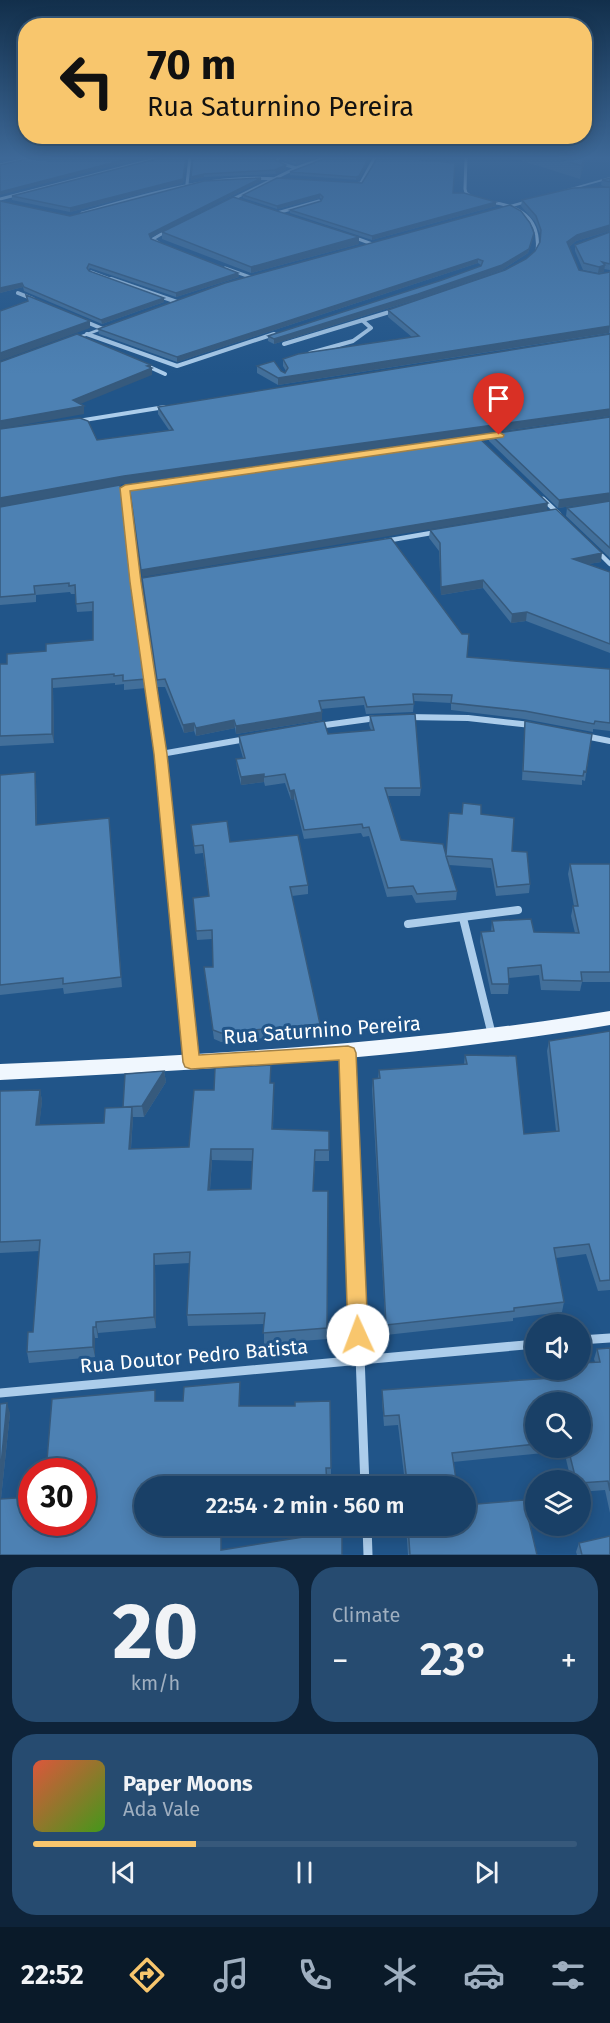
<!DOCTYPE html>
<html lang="en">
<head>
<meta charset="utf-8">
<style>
	body { margin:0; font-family:"Fira Sans",sans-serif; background:#264b70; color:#f1f3f6; height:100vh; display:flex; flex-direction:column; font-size:22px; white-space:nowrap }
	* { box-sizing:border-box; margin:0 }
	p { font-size:20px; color:#9fafc0 }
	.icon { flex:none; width:33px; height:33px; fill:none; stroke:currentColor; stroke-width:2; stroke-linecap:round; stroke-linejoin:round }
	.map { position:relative; height:1555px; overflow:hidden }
	.panel { display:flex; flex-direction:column; gap:12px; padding:12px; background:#0e2339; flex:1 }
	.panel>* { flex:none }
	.banner { position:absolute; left:18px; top:18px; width:574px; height:126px; border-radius:24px; box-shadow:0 3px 15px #0003,0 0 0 2px #37597b; background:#f8c66d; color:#111; overflow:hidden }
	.tools { position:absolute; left:525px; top:1314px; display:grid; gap:12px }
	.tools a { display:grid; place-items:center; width:66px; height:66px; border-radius:50%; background:#194067; box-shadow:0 3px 15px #0003,0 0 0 2px #37597b; font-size:30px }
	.speed { position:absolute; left:18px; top:1458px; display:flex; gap:12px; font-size:30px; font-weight:700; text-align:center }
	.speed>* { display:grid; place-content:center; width:78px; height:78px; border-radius:50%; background:#194067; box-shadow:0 3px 15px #0003,0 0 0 2px #37597b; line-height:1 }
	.speed .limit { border:9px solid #d22; background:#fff; color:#111 }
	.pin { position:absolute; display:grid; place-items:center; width:51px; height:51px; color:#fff; margin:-62px -26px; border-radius:50% 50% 50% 0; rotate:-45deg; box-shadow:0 0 6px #0007 }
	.pin .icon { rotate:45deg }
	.me { position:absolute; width:66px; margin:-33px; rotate:358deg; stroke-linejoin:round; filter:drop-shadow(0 0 4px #0008) }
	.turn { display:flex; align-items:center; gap:21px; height:126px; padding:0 30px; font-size:27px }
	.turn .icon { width:78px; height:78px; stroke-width:2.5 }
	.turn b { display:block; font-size:42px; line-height:51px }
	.big { font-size:45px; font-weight:600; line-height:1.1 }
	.panel .widget { flex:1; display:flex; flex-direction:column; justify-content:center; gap:9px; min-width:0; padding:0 21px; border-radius:24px; background:#264b70 }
	.panel .dial { align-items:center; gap:0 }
	.dial b { font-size:78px; line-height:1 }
	.song { display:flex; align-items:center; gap:18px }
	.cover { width:72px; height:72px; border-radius:9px; background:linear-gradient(135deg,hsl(10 70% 55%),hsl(100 70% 35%)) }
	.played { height:6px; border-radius:3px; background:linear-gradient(90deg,#f8c66d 30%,#37597b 30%) }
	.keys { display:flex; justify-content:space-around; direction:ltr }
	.heat { display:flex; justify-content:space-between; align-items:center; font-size:33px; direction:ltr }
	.panel .tiles { flex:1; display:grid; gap:12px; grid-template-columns:1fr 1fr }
	.widget:last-child { grid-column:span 2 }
	.trip { position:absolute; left:134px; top:1476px; width:342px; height:60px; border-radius:30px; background:#194067; box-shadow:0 3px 15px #0003,0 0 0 2px #37597b; font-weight:600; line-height:60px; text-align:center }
	.menu { display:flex; height:96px; justify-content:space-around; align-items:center; background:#0a1a29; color:#9fafc0 }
	.menu .icon { width:42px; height:42px }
	.menu .active { color:#f8c66d }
	.menu b { font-size:27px; color:#f1f3f6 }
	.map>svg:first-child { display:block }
</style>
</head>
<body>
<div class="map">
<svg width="610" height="1555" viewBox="0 0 610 1555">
	<rect width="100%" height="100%" fill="#215589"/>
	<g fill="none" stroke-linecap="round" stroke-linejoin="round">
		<path stroke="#accdeb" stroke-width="3" d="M466,157L465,189L466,193L473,198
			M0,165L35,157
			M296,168L328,157
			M187,184L190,157
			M354,184L361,183L375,157
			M0,199L163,157
			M229,201L296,168L279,163L277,161L279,157
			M489,202C518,205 541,217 537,251
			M82,213C151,193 217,172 290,180
			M277,213L319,201
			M353,237L372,244
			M160,244L153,239L168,230
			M225,268L250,277
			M91,272L115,281"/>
		<path stroke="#accdeb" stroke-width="4" d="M111,279L177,302
			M18,293L33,299
			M84,321L103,329
			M87,334L177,366L274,334
			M284,344L396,310
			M310,353L353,341L371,328L362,320
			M143,364L165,374
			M78,421L165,407"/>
		<path stroke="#accdeb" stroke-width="4.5" d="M472,439L498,436
			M125,488L144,628
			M113,491L135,487
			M543,499L559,514
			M385,541L437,532
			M597,551L610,564"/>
		<path stroke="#accdeb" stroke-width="6" d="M144,626L161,754L172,870
			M407,717L468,718L531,725
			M318,726L376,718
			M585,736L610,741
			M161,754L246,739"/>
		<path stroke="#accdeb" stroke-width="8" d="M172,869L191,1061
			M463,918L492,1035
			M408,924L518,910
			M348,1053L353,1174"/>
		<path stroke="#accdeb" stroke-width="9" d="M353,1173L365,1486
			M580,1340L610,1338
			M0,1393L536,1344
			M367,1526L368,1555"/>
		<path fill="#accdeb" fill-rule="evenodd" d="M610,177V179L562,192L560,191Z
			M535,198L537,200L498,211L495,209Z
			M108,325L113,326L70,342L65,341Z"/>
		<path fill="#f0f7fe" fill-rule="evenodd" d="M610,1011V1025C408,1059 205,1070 0,1080V1064C205,1055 408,1044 610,1011Z"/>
	</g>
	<path fill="#426f9a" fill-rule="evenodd" d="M164,157H186L183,183L70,212L12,200V196Z
		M193,157H275L274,159L286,165V169L276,174L204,177L191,180Z
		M282,157H316L296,164L282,160Z
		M329,157H370L359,180L290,175V172Z
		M510,157H586L580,179Z
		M610,178V231L576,241L569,247L579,270L599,274L610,272V333L278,385L257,373V366L285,373L286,371L283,366V359L412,337L388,317V310L505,270L526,259L535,251L540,242L541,236L535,222L521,206L522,200L606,187L601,185L602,180Z
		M261,181L151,237V239L238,273L239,277L176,297L90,268L88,270L89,271L164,298V302L102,324L24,291L23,287L0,293L70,216Z
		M453,193L496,202V206L372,240L290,213V210L321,201L322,199L320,198L277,209L243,198V195Z
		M162,232L359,237V244L251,273L162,239Z
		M610,232V270L604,269V272L598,273L583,270L575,251V245Z
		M533,238L528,253L502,270L418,299L274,344L268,341V336L442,280L481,266V265L478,263L177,362L99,334L98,329Z
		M610,334V416L124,484L97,440L169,430L158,414V407Z
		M610,417V558L566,516L567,508L593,503L558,508L489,441L490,434Z
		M120,485L147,688L124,690V684L115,685V683L53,688L54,743L0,746V664H7L46,651L93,640V611L77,612L75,594H71L70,592L36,595V602L0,605V507Z
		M430,530L601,562L588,564L610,572V653L526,621L511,623L483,588L441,595L439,551L429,538Z
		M143,585L467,657L610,669V731L593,729V732L524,719L451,710V703L414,701L413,712L366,714L364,705L321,709L322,720L236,734L235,728L196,736L194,731L184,733L165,687H157Z
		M370,716L421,788L420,796H388L401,840L446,854L462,814H481L512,851L530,884L529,893L496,896L491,868L449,865L457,891L456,900L416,903L412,895L387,897L369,836L363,837L361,833L304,839L294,799L291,800L285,783L265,786L264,782L241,785L237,768L236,759L243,758L239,744V736L328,734L371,730L369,725Z
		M525,721L592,734L585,781L582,780V785L522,780Z
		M35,772L36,781L37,825L109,818L122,987L64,994L63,988L0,995V775Z
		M191,825L230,842L308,885V894L292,896L320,1024V1033L221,1042L214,1039L204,967H213L212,939L197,940L193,898L209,896L203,853L195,854Z
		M570,864H610V982H582L580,991L541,990L539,975L509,978V984L508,994H491L480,942L481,932H491L492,921L534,932L575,933L571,916L573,906H574L568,874Z
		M610,1031V1290L598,1291L586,1254L556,1258L564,1302L562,1312L513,1318V1321L386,1335L372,1089L373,1079H378L379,1070L464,1064L465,1055L524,1134L556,1131L547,1051L549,1041Z
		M164,1071L166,1082L144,1117H133L131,1149L189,1147L214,1090L271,1083L274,1094L273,1129L329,1131V1161H315L313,1191H328L327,1339L264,1344V1324L188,1326L187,1315L190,1263L155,1265L156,1328L98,1333V1338H95V1357L29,1363L27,1352L33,1332L40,1251L0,1253V1091L40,1090L42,1101L39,1125L104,1123ZM212,1160L253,1161L251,1189L210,1190Z
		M610,1348V1513L605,1490L580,1492V1480H571L564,1451L453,1462L457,1486H399V1483H405L398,1425L384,1426L382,1400V1390L547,1378L546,1375L547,1370H580L595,1362L594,1359L597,1349ZM536,1402L580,1448H536Z
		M240,1392V1406L331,1468V1477L144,1486L221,1526V1550L0,1555V1404L10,1413L1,1499L32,1522L156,1401H183Z
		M406,1526H465L537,1555H408Z
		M579,1543L610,1555H577L576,1552Z"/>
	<path fill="#365a7d" d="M3,157H18L0,161V158Z
		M135,157H148L0,195V192Z
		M186,157L183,183L70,212V208Z
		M306,157H316L296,164V161Z
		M369,157H370V159L359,180H356V177Z
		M584,157H586L580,179L582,166Z
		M286,165V169L276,174L275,170Z
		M204,174V177L191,180V177Z
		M261,178V181L150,238L149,234Z
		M320,194V198L277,209V206Z
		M496,202V206L372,240V236Z
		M610,225V231L576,241L567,249V242L577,235Z
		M534,233L528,253L502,270L418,299L274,344V339L502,265Z
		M359,237V244L251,273V267Z
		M478,259V263L177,362V357Z
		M605,265L604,272L598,273L599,267Z
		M238,273L239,277L176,297V293Z
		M22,283L23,287L0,293V288Z
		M164,298V302L102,324L101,320Z
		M90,321V328L0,361V353Z
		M610,326L609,333L278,385V378Z
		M151,365V369L152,368V375L73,407V400Z
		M84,406V414L0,429V421Z
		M610,409V416L124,484L0,507V498L124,476Z
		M610,493V501L558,508L559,500Z
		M548,503L547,510L142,577L141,570Z
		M602,553L601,562L571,567L573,559Z
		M483,580V588L441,595V587Z
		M527,612L526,621L511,623L512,614Z
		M52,679L53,688L54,743L52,734Z
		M322,712V720L236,734V726Z
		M234,720L235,728L196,736V728Z
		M194,723V731L184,733L183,725Z
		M35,772L36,781L37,835L36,825Z
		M264,774V782L241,785V777Z
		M294,790V799L291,800L290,791Z
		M164,1071L166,1082L144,1117L142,1106Z
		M40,1090L42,1101L38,1137L36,1125Z
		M132,1107L133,1118L130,1160L129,1149Z
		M211,1149L212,1160L209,1201L208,1190Z
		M154,1254L155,1265L156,1328L154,1317Z
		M96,1322L98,1333V1338L96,1327Z
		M93,1327L95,1338V1357L93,1347Z
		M7,1403L10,1413L0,1508V1475Z"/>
	<path fill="#4d81b3" stroke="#365a7d" stroke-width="1.5" fill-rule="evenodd" d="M36,157H135L0,192V165Z
		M164,157H186L183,179L70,208L12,196Z
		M193,157H274L273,159L286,165L275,170L204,174L191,177Z
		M284,157H306L296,161Z
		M329,157H369L359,176L356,177L290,172Z
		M378,157H389L455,163L453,193H464L496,202L372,236L290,210L321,201L323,197L320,194L277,206L243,195L277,178L362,183Z
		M553,157H584L582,166Z
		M261,178L149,234L151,239L238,273L176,293L89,264L87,268L89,271L164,298L101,320L24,287L22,283L0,288V201L70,216L204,181Z
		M610,178V182L602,180Z
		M610,187V225L577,235L567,242L579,270L599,274L610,272V326L278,378L257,366L274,361L281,371L285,373L288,368L283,359L298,354L419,336L388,310L505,270L526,259L535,251L540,242L541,230L536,216L522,200L573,188Z
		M233,197L359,237L251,267L162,232Z
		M510,205L521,211L530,223L534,233L529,249L502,265L418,294L274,339L268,336L442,280L481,266L483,261L478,259L177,357L98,329L225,283Z
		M610,232V264L602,262L605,265L599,267L584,263L575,245Z
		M26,295L90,321L0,353V311L28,301Z
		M77,334L151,365L147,366L152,368L73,400L84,406L0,421V362Z
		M610,334V409L124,476L0,498V429L80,418L88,421L97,440L173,430L158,407Z
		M610,417V493L559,500L490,434Z
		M478,437L548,503L141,570L129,485Z
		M120,485L146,679L123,681V675L114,676V674L52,679V734L0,736V664H7V654L46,651V644L93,640V602L76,604L75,585L69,586V583L34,586L35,594L0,597V507Z
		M610,501V548L567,508Z
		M556,509L602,553L573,559L610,572V644L527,612L512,614L483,580L441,587L440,543L430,530Z
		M391,538L462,634H469L467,657L610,669V723L595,721L594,724L525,711L451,703L452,695L413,694L414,704L367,707L364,697L319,701L322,712L236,726L234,720L196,728L194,723L183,725L165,679L157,680L142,578Z
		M415,714L421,788H385L401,840L443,844L446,855L449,813L462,814L463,803L481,805V814L514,818L512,851L527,852L530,884L497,887L492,859L446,856L457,891L417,894L413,886L388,888L369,827L363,828L362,824L304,830L294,790L290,791L285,774L264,777V774L241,777L236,759L245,758L239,736L324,721L328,734L374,730L370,716Z
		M525,721L592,734L586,772L584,771L583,776L523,771Z
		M35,772L36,825L109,818L121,977L63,984V978L0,985V775Z
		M227,821L230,842L298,835L308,885L290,887L320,1024L221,1033L213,1030L204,967H213L212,930L196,931L193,898L209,896L203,845L194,846L191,825Z
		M570,864H610V972H581L582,981L543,980L541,965L508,968L509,984H492L481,932L494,931L492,921L531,919L534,932L579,933L573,906H578Z
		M610,1031V1280L600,1281L589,1244L554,1248L564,1302L514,1308V1311L386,1325L373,1079L380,1078L379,1070L467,1064L465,1055L516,1056L524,1134L559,1131L549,1041Z
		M271,1065L270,1083H274L272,1129L329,1131V1150H315L313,1191H328L327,1328L263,1333L265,1313L187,1315L190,1252L154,1254V1317L96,1322V1327H93V1347L27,1352L28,1332H33L40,1240L0,1242V1091L40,1090L36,1125L104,1123L105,1108L132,1107L129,1149L189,1147L194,1090H214L215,1068ZM211,1149H253L251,1189L208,1190Z
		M164,1071L142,1106L123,1107L125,1074Z
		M610,1348V1491L608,1481L580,1483V1480H576L568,1448H580V1402H536V1444L452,1453L457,1486H399V1483L407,1482L399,1415L384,1416L382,1390L551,1378L549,1370H580V1363L600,1362L597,1349Z
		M240,1382L239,1406H295V1402L330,1401L331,1468H326L327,1486H144V1526H221V1550L342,1531V1555H0V1499L32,1497V1522H82V1472H46L52,1399L155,1390V1401H183L184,1387Z
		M7,1403L0,1475V1404Z
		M524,1500L537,1555H410L408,1526H465V1505Z
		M610,1536V1555H582L579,1543Z"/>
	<linearGradient id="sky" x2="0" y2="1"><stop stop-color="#122f4b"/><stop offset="0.42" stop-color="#3d6897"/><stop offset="1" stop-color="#3d6897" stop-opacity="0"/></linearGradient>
	<rect width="610" height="375" fill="url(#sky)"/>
	<path fill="#f8c66d" stroke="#a18147" stroke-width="1.5" d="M499,432L504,435L503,437L130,491L141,582L167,754L199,1055L348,1046L354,1048L356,1053L368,1335L365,1342L358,1345L351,1342L348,1335L339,1060L191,1069L185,1067L183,1062L154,754L130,582L120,488L125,485Z"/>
	<g text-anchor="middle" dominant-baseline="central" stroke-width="6" stroke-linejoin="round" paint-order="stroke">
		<g font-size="20" fill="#fff" stroke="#215589">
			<text transform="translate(322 1030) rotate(-4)">Rua Saturnino Pereira</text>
			<text transform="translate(194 1356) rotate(-5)">Rua Doutor Pedro Batista</text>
		</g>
	</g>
</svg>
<div class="tools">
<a><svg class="icon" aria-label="sound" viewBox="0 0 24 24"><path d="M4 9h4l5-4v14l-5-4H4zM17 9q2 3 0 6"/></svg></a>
<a><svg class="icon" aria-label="search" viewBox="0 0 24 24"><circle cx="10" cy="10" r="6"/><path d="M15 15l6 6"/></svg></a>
<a><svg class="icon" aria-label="layers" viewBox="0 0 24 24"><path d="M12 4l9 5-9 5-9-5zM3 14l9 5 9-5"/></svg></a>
</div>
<div class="speed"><div class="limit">30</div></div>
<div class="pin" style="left:499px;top:435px;background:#d93025"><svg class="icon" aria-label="arrive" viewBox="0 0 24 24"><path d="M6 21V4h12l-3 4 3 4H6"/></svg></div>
<svg class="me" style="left:358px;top:1335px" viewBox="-20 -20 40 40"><circle r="19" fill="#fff"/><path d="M0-13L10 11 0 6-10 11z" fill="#f8c66d"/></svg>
<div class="trip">22:54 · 2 min · 560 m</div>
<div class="banner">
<div class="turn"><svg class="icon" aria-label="left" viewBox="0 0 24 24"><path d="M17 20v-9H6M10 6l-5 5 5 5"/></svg><div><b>70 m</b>Rua Saturnino Pereira</div></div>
</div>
</div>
<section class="panel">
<div class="tiles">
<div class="widget dial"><b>20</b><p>km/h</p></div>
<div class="widget"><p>Climate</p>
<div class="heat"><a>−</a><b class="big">23°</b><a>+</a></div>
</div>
<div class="widget">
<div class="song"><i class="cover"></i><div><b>Paper Moons</b><p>Ada Vale</p></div></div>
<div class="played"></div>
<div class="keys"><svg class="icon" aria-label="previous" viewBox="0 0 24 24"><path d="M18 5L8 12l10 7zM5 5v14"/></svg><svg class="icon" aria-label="pause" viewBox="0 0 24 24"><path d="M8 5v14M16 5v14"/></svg><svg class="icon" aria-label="next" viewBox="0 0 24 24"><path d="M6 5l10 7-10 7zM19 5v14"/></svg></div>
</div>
</div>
</section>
<nav class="menu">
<b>22:52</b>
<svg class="icon active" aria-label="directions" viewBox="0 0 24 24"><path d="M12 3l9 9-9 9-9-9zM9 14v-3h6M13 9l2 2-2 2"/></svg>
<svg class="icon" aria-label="music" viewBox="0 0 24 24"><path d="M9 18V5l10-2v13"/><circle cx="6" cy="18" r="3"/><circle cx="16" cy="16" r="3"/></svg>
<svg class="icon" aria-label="phone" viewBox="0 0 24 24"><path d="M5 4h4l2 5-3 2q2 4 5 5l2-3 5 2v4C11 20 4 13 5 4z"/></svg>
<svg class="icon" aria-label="climate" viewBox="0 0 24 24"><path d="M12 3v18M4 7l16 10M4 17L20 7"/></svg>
<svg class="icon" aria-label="car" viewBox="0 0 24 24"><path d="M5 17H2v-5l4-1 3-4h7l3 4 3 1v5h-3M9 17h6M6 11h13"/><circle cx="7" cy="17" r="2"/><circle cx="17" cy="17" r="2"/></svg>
<svg class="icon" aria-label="filters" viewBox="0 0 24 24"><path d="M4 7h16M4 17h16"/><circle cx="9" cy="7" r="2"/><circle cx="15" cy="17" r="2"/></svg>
</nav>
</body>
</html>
